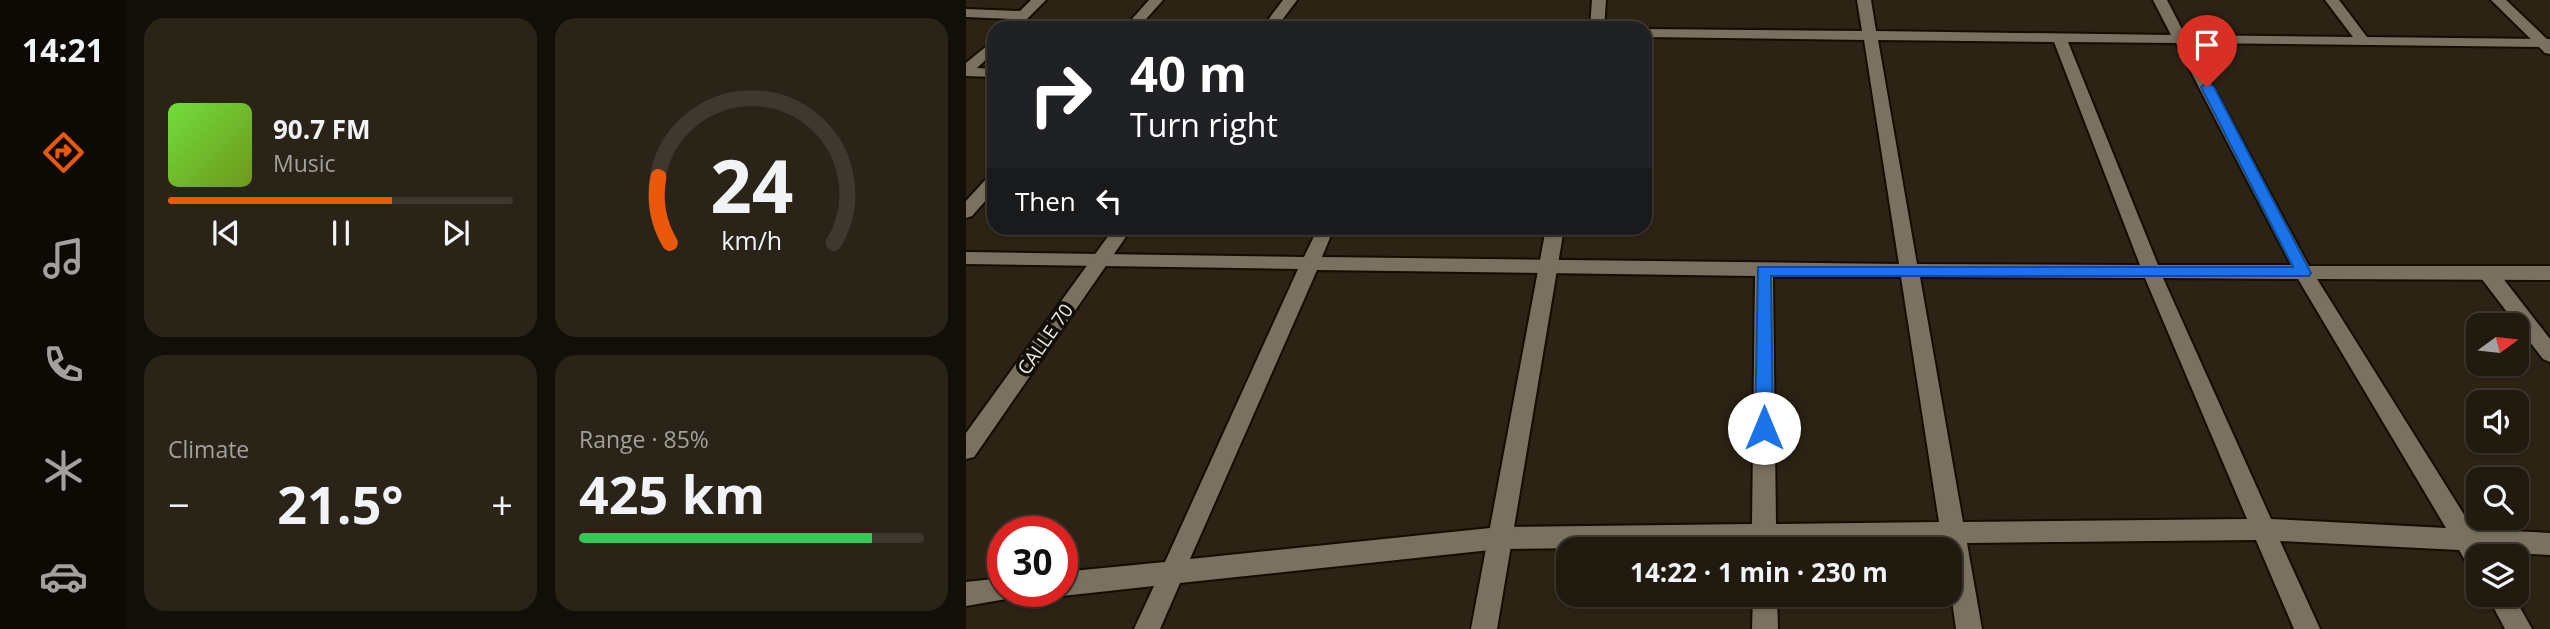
<!DOCTYPE html>
<html lang="en">
<head>
<meta charset="utf-8">
<style>
	body { margin:0; font-family:"Open Sans",sans-serif; background:#292318; color:#f1f3f6; height:100vh; display:flex; flex-direction:column; font-size:26px; white-space:nowrap }
	* { box-sizing:border-box; margin:0 }
	p { font-size:23px; color:#a2a19e }
	.icon { flex:none; width:38px; height:38px; fill:none; stroke:currentColor; stroke-width:2; stroke-linecap:round; stroke-linejoin:round }
	.map { position:relative; flex:1; overflow:hidden }
	.sheet { display:flex; flex-direction:column; gap:18px; padding:18px; background:#120e08; width:840px }
	.sheet>* { flex:none }
	.hud { position:absolute; left:21px; top:21px; width:665px; height:214px; border-radius:21px; box-shadow:0 2px 5px #0004,0 0 0 2px #3e382f; background:#202124; color:#fff; overflow:hidden }
	.needle { width:46px; rotate:75deg }
	.controls { position:absolute; left:1500px; top:313px; display:grid; gap:14px }
	.controls a { display:grid; place-items:center; width:63px; height:63px; border-radius:14px; background:#211a0f; box-shadow:0 2px 5px #0004,0 0 0 2px #3e382f; font-size:35px }
	.speed { position:absolute; left:21px; top:516px; display:flex; gap:14px; font-size:35px; font-weight:700; text-align:center }
	.speed>* { display:grid; place-content:center; width:91px; height:91px; border-radius:50%; background:#211a0f; box-shadow:0 2px 5px #0004,0 0 0 2px #3e382f; line-height:1 }
	.speed .limit { border:10px solid #d22; background:#fff; color:#111 }
	.pin { position:absolute; display:grid; place-items:center; width:60px; height:60px; color:#fff; margin:-72px -30px; border-radius:50% 50% 50% 0; rotate:-45deg; box-shadow:0 0 7px #0007 }
	.pin .icon { rotate:45deg }
	.me { position:absolute; width:77px; margin:-38px; rotate:0deg; stroke-linejoin:round; filter:drop-shadow(0 0 5px #0008) }
	.turn { display:flex; align-items:center; gap:24px; height:147px; padding:0 28px; font-size:32px }
	.turn .icon { width:91px; height:91px; stroke-width:2.5 }
	.turn b { display:block; font-size:49px; line-height:60px }
	.then { display:flex; align-items:center; height:66px; padding:0 28px; background:#0003; gap:14px; font-size:26px }
	.big { font-size:52px; font-weight:700; line-height:1.1 }
	.sheet .card { flex:1; display:flex; flex-direction:column; justify-content:center; gap:10px; min-width:0; padding:0 24px; border-radius:21px; background:#292318 }
	.sheet .dial { align-items:center; gap:0 }
	.dial svg { height:182px; overflow:visible; fill:none; stroke:#3e382f; stroke-width:7; stroke-linecap:round; text-anchor:middle }
	.dial text { fill:#f1f3f6; stroke:none }
	.song { display:flex; align-items:center; gap:21px }
	.cover { width:84px; height:84px; border-radius:10px; background:linear-gradient(135deg,hsl(100 70% 55%),hsl(80 70% 35%)) }
	.played { height:7px; border-radius:4px; background:linear-gradient(90deg,#ea580c 65%,#3e382f 65%) }
	.keys { display:flex; justify-content:space-around; direction:ltr }
	.heat { display:flex; justify-content:space-between; align-items:center; font-size:38px; direction:ltr }
	.charge { height:10px; border-radius:5px; background:linear-gradient(90deg,#34c759 85%,#3e382f 0) }
	.sheet .tiles { flex:1; display:grid; gap:18px; grid-template-columns:repeat(2,1fr) }
	.trip { position:absolute; left:590px; top:537px; width:406px; height:70px; border-radius:21px; background:#211a0f; box-shadow:0 2px 5px #0004,0 0 0 2px #3e382f; font-weight:700; line-height:70px; text-align:center }
	main { display:flex; flex:1; min-height:0 }
	.dock { display:flex; flex-direction:column; width:126px; justify-content:space-around; align-items:center; background:#0d0a06; color:#a2a19e }
	.dock .icon { width:49px; height:49px }
	.dock .current { color:#ea580c }
	.dock b { font-size:32px; color:#f1f3f6 }
	.map>svg:first-child { display:block }
</style>
</head>
<body>
<main>
<nav class="dock">
<b>14:21</b>
<svg class="icon current" aria-label="directions" viewBox="0 0 24 24"><path d="M12 3l9 9-9 9-9-9zM9 14v-3h6M13 9l2 2-2 2"/></svg>
<svg class="icon" aria-label="music" viewBox="0 0 24 24"><path d="M9 18V5l10-2v13"/><circle cx="6" cy="18" r="3"/><circle cx="16" cy="16" r="3"/></svg>
<svg class="icon" aria-label="phone" viewBox="0 0 24 24"><path d="M5 4h4l2 5-3 2q2 4 5 5l2-3 5 2v4C11 20 4 13 5 4z"/></svg>
<svg class="icon" aria-label="climate" viewBox="0 0 24 24"><path d="M12 3v18M4 7l16 10M4 17L20 7"/></svg>
<svg class="icon" aria-label="car" viewBox="0 0 24 24"><path d="M5 17H2v-5l4-1 3-4h7l3 4 3 1v5h-3M9 17h6M6 11h13"/><circle cx="7" cy="17" r="2"/><circle cx="17" cy="17" r="2"/></svg>
</nav>
<section class="sheet">
<div class="tiles">
<div class="card">
<div class="song"><i class="cover"></i><div><b>90.7 FM</b><p>Music</p></div></div>
<div class="played"></div>
<div class="keys"><svg class="icon" aria-label="previous" viewBox="0 0 24 24"><path d="M18 5L8 12l10 7zM5 5v14"/></svg><svg class="icon" aria-label="pause" viewBox="0 0 24 24"><path d="M8 5v14M16 5v14"/></svg><svg class="icon" aria-label="next" viewBox="0 0 24 24"><path d="M6 5l10 7-10 7zM19 5v14"/></svg></div>
</div>
<div class="card dial"><svg viewBox="0 0 100 80">
<path d="M14 69A42 42 0 1 1 86 69"/>
<path d="M14 69A42 42 0 0 1 9 40" stroke="#ea580c"/>
<text x="50" y="56" font-size="32" font-weight="700">24</text>
<text x="50" y="72" font-size="11">km/h</text>
</svg></div>
<div class="card"><p>Climate</p>
<div class="heat"><a>−</a><b class="big">21.5°</b><a>+</a></div>
</div>
<div class="card"><p>Range · 85%</p><b class="big">425 km</b><div class="charge"></div></div>
</div>
</section>
<div class="map">
<svg width="1584" height="629" viewBox="0 0 1584 629">
	<rect width="100%" height="100%" fill="#2c2314"/>
	<g fill="none" stroke-linecap="round" stroke-linejoin="round">
		<defs>
			<path id="pedestrian" d="M1522,266L1529,268L1584,339V362L1577,359L1515,278L1513,273Z"/>
			<path id="minor" d="M65,0H80L52,28H37L46,19L0,17V9L54,11Z
				M183,0H197L172,28H158Z
				M891,0H905L910,31L1205,35L1187,0H1201L1219,35L1387,37L1359,0H1373L1401,37L1584,39V47L1224,43L1343,266H1584V280L1351,279L1507,529L1584,533V555L1521,552L1523,556H1512V570L1503,567L1493,550L1314,541L1354,629H1328L1290,540L1001,543L1016,629H990L984,586V550H978L977,543L810,545V550H786V546L534,549L214,583L194,629H168L188,586L96,596L87,592H96V572L199,562L332,269L0,264V252L338,257L352,228H368L356,257L933,264L898,40L679,37V29L896,31ZM912,40L1088,42L1174,265L951,264ZM1102,42L1210,43L1325,265H1192ZM351,270L789,276L786,524L534,527L224,559ZM807,277H935L973,522L810,524ZM954,277L1179,278L1281,519L997,522ZM1197,278L1332,279L1480,528L1305,519Z
				M413,24H476L483,28H406Z
				M28,40V52L11,68L28,69V77L0,76V63Z
				M28,176V191L6,216L0,218V201L22,177Z
				M37,578V592H49L46,598L0,606V582Z
				M787,595H811L812,629H786Z
				M1521,595H1547L1566,629H1539Z"/>
			<path id="tertiary" d="M317,0H331L310,28H296Z
				M626,0H640L638,28H624Z
				M1525,0H1540L1584,42V54L1579,53Z
				M148,228H166L8,457L0,459V433Z
				M580,228H598L531,629H505Z"/>
		</defs>
		<use href="#pedestrian" stroke="#140d02" stroke-width="4"/>
		<use href="#minor" stroke="#140d02" stroke-width="4"/>
		<use href="#tertiary" stroke="#140d02" stroke-width="4"/>
		<use href="#pedestrian" fill="#7b7160" fill-rule="evenodd"/>
		<use href="#minor" fill="#7b7160" fill-rule="evenodd"/>
		<use href="#tertiary" fill="#7b7160" fill-rule="evenodd"/>
	</g>
	<path fill="#1a73e8" stroke="#114b97" stroke-width="2" d="M1241,83L1248,87L1345,273L1343,276H805L807,428L804,433H792L789,428L792,267H1327L1235,87Z"/>
	<g text-anchor="middle" dominant-baseline="central" stroke-width="7" stroke-linejoin="round" paint-order="stroke">
		<g font-size="19" fill="#f2ede3" stroke="#110d07">
			<text transform="translate(79 339) rotate(-55)">CALLE 70</text>
		</g>
	</g>
</svg>
<div class="controls">
<a><svg class="needle" viewBox="-14 -14 28 28"><path d="M0-13l5 13h-10z" fill="#e53935"/><path d="M0 13l5-13h-10z" fill="#a2a19e"/></svg></a>
<a><svg class="icon" aria-label="sound" viewBox="0 0 24 24"><path d="M4 9h4l5-4v14l-5-4H4zM17 9q2 3 0 6"/></svg></a>
<a><svg class="icon" aria-label="search" viewBox="0 0 24 24"><circle cx="10" cy="10" r="6"/><path d="M15 15l6 6"/></svg></a>
<a><svg class="icon" aria-label="layers" viewBox="0 0 24 24"><path d="M12 4l9 5-9 5-9-5zM3 14l9 5 9-5"/></svg></a>
</div>
<div class="speed"><div class="limit">30</div></div>
<div class="pin" style="left:1241px;top:87px;background:#d93025"><svg class="icon" aria-label="arrive" viewBox="0 0 24 24"><path d="M6 21V4h12l-3 4 3 4H6"/></svg></div>
<svg class="me" style="left:798px;top:428px" viewBox="-20 -20 40 40"><circle r="19" fill="#fff"/><path d="M0-13L10 11 0 6-10 11z" fill="#1a73e8"/></svg>
<div class="trip">14:22 · 1 min · 230 m</div>
<div class="hud">
<div class="turn"><svg class="icon" aria-label="right" viewBox="0 0 24 24"><path d="M7 20v-9h11M14 6l5 5-5 5"/></svg><div><b>40 m</b>Turn right</div></div>
<div class="then">Then<svg class="icon" aria-label="left" viewBox="0 0 24 24"><path d="M17 20v-9H6M10 6l-5 5 5 5"/></svg></div>
</div>
</div>
</main>
</body>
</html>
